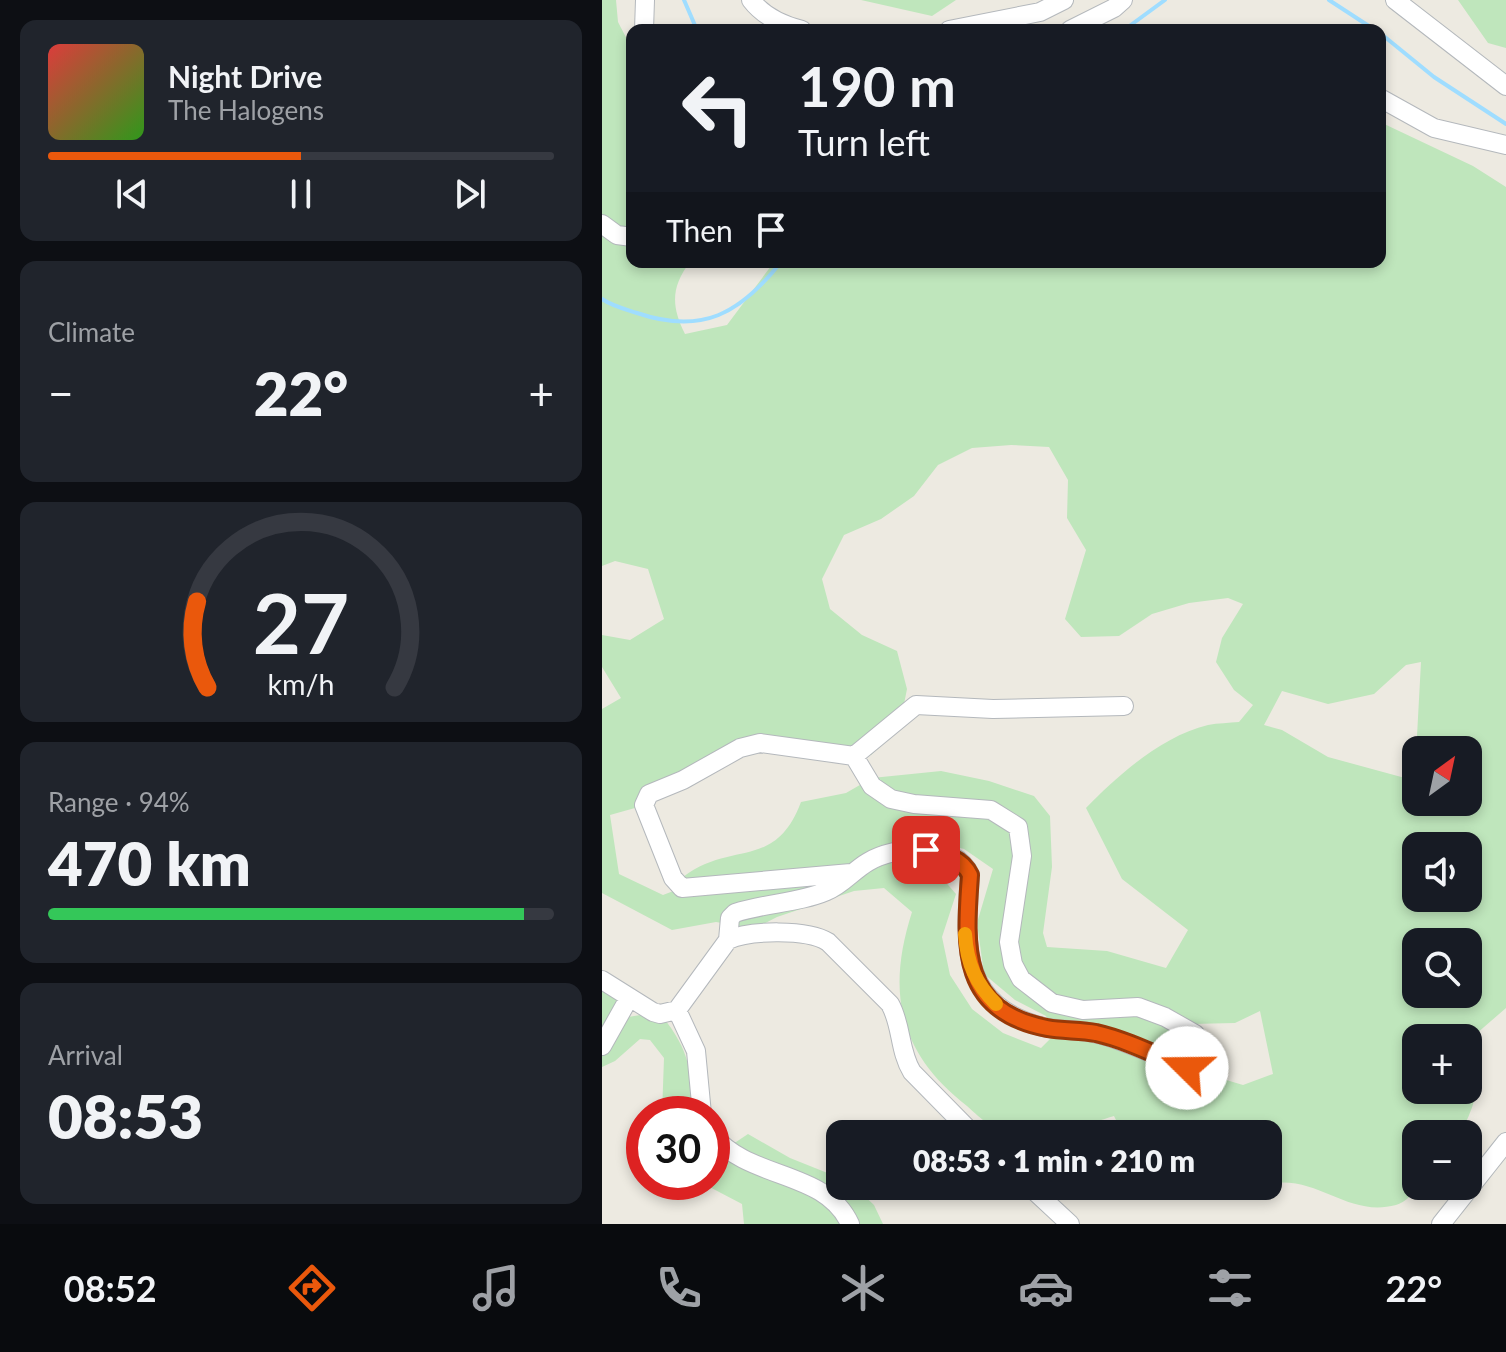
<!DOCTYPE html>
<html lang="en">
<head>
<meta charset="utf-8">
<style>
	body { margin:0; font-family:Lato,sans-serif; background:#20242c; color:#f1f3f6; height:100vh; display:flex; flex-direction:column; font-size:30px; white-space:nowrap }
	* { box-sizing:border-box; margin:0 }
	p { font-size:26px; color:#9ea1a6 }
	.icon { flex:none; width:44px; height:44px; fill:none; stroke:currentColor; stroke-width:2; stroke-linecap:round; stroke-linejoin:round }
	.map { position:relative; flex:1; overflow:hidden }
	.sheet { display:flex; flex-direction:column; gap:20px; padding:20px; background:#0d0f14; width:602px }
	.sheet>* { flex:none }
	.top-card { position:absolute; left:24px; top:24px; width:760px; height:244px; border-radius:16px; box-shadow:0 4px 12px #0003; background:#171b24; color:#f1f3f6; overflow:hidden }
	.needle { width:52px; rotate:33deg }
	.buttons { position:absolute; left:800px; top:736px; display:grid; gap:16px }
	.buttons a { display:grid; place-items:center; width:80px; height:80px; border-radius:16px; background:#171b24; box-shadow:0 4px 12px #0003; font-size:40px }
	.speed { position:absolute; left:24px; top:1096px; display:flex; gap:16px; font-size:40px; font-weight:700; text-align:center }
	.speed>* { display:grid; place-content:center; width:104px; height:104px; border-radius:50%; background:#171b24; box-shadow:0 4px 12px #0003; line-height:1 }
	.speed .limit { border:12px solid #d22; background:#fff; color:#111 }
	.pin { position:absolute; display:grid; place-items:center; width:68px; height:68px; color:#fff; margin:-34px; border-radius:16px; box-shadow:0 4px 12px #0006 }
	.me { position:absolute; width:88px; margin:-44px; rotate:292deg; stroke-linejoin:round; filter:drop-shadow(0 0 6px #0008) }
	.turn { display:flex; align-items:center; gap:28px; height:168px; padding:0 40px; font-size:36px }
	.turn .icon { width:104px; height:104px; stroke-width:2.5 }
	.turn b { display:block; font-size:56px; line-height:68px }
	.then { display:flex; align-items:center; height:76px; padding:0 40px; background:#0003; gap:16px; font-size:30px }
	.big { font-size:60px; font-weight:800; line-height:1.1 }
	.sheet .card { flex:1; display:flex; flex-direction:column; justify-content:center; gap:12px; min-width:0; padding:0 28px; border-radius:16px; background:#20242c }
	.sheet .dial { align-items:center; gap:0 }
	.dial svg { height:208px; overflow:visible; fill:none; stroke:#363941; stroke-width:7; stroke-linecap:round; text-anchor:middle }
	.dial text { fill:#f1f3f6; stroke:none }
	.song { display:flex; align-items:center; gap:24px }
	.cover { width:96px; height:96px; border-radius:12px; background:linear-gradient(135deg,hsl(0 70% 55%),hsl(110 70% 35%)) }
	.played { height:8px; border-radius:4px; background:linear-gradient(90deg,#ea580c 50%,#363941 50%) }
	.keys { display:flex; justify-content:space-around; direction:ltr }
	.heat { display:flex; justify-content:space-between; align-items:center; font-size:44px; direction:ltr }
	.charge { height:12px; border-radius:6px; background:linear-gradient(90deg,#34c759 94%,#363941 0) }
	.trip { position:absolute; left:224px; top:1120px; width:456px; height:80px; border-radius:16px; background:#171b24; box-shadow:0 4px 12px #0003; font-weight:800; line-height:80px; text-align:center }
	.menu { display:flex; height:128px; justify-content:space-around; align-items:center; background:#090b0e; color:#9ea1a6 }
	.menu .icon { width:56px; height:56px }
	.menu .selected { color:#ea580c }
	.menu b { font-size:36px; color:#f1f3f6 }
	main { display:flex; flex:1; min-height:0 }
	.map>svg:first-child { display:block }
</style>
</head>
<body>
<main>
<section class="sheet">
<div class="card">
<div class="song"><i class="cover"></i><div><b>Night Drive</b><p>The Halogens</p></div></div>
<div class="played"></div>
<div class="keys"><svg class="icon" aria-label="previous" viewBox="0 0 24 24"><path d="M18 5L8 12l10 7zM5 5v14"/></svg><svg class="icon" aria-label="pause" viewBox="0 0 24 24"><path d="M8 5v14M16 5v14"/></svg><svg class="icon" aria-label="next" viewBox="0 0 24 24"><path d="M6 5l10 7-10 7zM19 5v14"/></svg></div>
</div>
<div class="card"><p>Climate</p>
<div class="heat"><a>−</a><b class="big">22°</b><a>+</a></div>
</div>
<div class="card dial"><svg viewBox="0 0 100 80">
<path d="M14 69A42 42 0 1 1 86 69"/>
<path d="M14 69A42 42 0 0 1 10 36" stroke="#ea580c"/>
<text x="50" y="56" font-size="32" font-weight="700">27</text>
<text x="50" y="72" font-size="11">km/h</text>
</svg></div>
<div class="card"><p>Range · 94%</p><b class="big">470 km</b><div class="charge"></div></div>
<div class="card"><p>Arrival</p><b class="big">08:53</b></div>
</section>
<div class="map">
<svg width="904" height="1224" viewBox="0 0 904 1224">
	<rect width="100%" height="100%" fill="#edeae1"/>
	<path fill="#bfe6bc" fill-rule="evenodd" d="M0,0H14L16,22L30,49V262H88C69,287 69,306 83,334L125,325L172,262H778V122L871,166L904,187V1008L874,1034C879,1075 878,1097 858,1134H814V1186H819C812,1192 803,1203 794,1205C745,1218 716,1174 666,1184V1134H521L512,1116C479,1126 440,1142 405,1134C392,1131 375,1115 365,1106C297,1053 284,993 310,912L282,888L252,891L175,917L152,929L114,922L70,930L0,893V709L19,698L0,667V635L28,640L62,619L46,569L13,561L0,566ZM409,445L447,447L466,480L465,518L484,550L463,619L479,637L517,636L550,614L587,603L626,598L641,604L620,638L614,662L632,690L651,705L637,722C627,723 616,723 606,725C560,736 516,775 484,808L520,879L586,930L564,968L505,951L445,947L441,933L450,867L448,816L432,796L387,781L339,771L270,778L244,793L199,802C173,871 130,840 81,877L87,885L61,895L17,874L8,815L40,806L154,738L231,754L269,755L297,729L305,689L295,651L260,635L228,609L220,579L242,535L279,519L312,496L336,465L370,448ZM819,662L815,736L818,750H866V802H814V781L726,757L680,730L662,725L680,691L726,704L772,694L804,665ZM316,837L362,849L391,869L375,923L382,974L413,1000L444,1016L454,1033L439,1048L401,1033L370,1009L348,975L340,937L354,894L326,862L286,854ZM814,846H866V898H814ZM814,942H866V994H814ZM658,1011L671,1074L641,1085L601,1073L577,1042L589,1024L633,1023ZM814,1038H866V1090H814Z
		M259,0H354L330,16Z
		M856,0H904V48L886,43Z
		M0,979L26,1017L57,1012C89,1052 87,1065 93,1114H60L62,1058L48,1040L38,1039L13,1061L0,1067Z
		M146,1134L188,1158L238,1178V1186H252L272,1205L281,1224H142L140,1204L98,1182H110V1147L134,1142Z"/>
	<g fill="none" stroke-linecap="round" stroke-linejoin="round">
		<path stroke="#9fddff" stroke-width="4" d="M82,0L95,30
			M727,0L773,30
			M522,30L563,0
			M778,33L832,77L904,124
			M0,299C10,306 23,309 35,313C100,335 138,314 179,262"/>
		<defs>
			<path id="minor" d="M149,0C162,17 180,25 200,30
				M793,0L904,86
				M42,30L43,0
				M347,30L438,12L462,0
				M468,30L512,8L521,0
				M778,98L832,128L904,145
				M0,224L15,235L30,237
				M249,873L80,888L71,878L42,805L47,794L81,780L138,748L158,743L252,756L314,705L391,709L522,706
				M126,940C147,930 206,929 226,942L288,1004C300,1025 297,1051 310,1072L371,1134
				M0,980L51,1012L58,1014L75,1010L126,940L128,918L133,913C163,903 197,903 225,891C240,885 252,870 266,862C293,846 353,840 368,875C363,945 357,1005 441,1027C459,1031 478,1029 496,1034C534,1043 567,1066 606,1069L608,1056L593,1034L563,1017L536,1007L481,1010L450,1003L419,979L411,964L407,942L420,856L416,827L389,810L312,804L289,799L270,786L252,756
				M75,1010L94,1051L100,1114
				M0,1046L27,998
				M110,1134C147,1181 223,1169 248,1224
				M427,1186L468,1224
				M839,1224L904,1142"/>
		</defs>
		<use href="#minor" stroke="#b4b8bc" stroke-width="20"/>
		<use href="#minor" stroke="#fff" stroke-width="18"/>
	</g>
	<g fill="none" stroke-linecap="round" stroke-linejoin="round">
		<defs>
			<path id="route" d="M324,850C341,853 360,858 368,875C363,946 357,1011 445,1028C461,1031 478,1030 494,1033C525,1040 556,1056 585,1068"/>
		</defs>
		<use href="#route" stroke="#983908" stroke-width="20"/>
		<use href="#route" stroke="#ea580c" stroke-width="14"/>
		<path stroke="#f59e0b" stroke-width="14" d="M363,934C365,964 374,984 394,1004"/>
	</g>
</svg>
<div class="buttons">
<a><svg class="needle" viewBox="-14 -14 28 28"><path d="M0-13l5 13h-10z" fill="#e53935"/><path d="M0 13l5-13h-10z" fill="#9ea1a6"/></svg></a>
<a><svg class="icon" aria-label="sound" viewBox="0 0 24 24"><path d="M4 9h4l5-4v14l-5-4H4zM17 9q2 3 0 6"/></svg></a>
<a><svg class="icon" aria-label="search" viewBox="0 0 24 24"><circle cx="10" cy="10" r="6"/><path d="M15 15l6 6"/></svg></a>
<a>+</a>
<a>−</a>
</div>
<div class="speed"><div class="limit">30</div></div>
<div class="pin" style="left:324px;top:850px;background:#d93025"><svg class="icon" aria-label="arrive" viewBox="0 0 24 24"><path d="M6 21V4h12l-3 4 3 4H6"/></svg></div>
<svg class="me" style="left:585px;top:1068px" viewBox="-20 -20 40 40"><circle r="19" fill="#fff"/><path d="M0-13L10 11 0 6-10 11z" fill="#ea580c"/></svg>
<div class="trip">08:53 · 1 min · 210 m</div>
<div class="top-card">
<div class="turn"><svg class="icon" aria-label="left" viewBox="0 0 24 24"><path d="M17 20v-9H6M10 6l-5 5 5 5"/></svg><div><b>190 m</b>Turn left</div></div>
<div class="then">Then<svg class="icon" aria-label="arrive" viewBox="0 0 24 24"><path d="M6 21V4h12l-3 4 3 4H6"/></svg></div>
</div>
</div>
</main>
<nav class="menu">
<b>08:52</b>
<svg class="icon selected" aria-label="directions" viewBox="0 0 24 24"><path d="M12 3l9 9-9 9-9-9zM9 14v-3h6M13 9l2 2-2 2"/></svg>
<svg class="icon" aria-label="music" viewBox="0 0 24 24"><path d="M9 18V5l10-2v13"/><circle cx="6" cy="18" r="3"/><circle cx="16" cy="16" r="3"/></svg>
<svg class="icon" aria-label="phone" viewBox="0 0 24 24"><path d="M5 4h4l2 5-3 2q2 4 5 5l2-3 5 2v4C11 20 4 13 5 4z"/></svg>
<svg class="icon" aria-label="climate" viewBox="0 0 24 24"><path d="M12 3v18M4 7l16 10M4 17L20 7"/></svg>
<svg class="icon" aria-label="car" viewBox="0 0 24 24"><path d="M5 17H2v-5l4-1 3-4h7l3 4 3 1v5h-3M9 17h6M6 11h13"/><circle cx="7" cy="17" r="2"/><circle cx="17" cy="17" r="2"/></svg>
<svg class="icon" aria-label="filters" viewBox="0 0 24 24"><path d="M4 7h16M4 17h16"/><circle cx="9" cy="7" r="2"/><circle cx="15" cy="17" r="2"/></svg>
<b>22°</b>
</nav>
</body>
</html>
